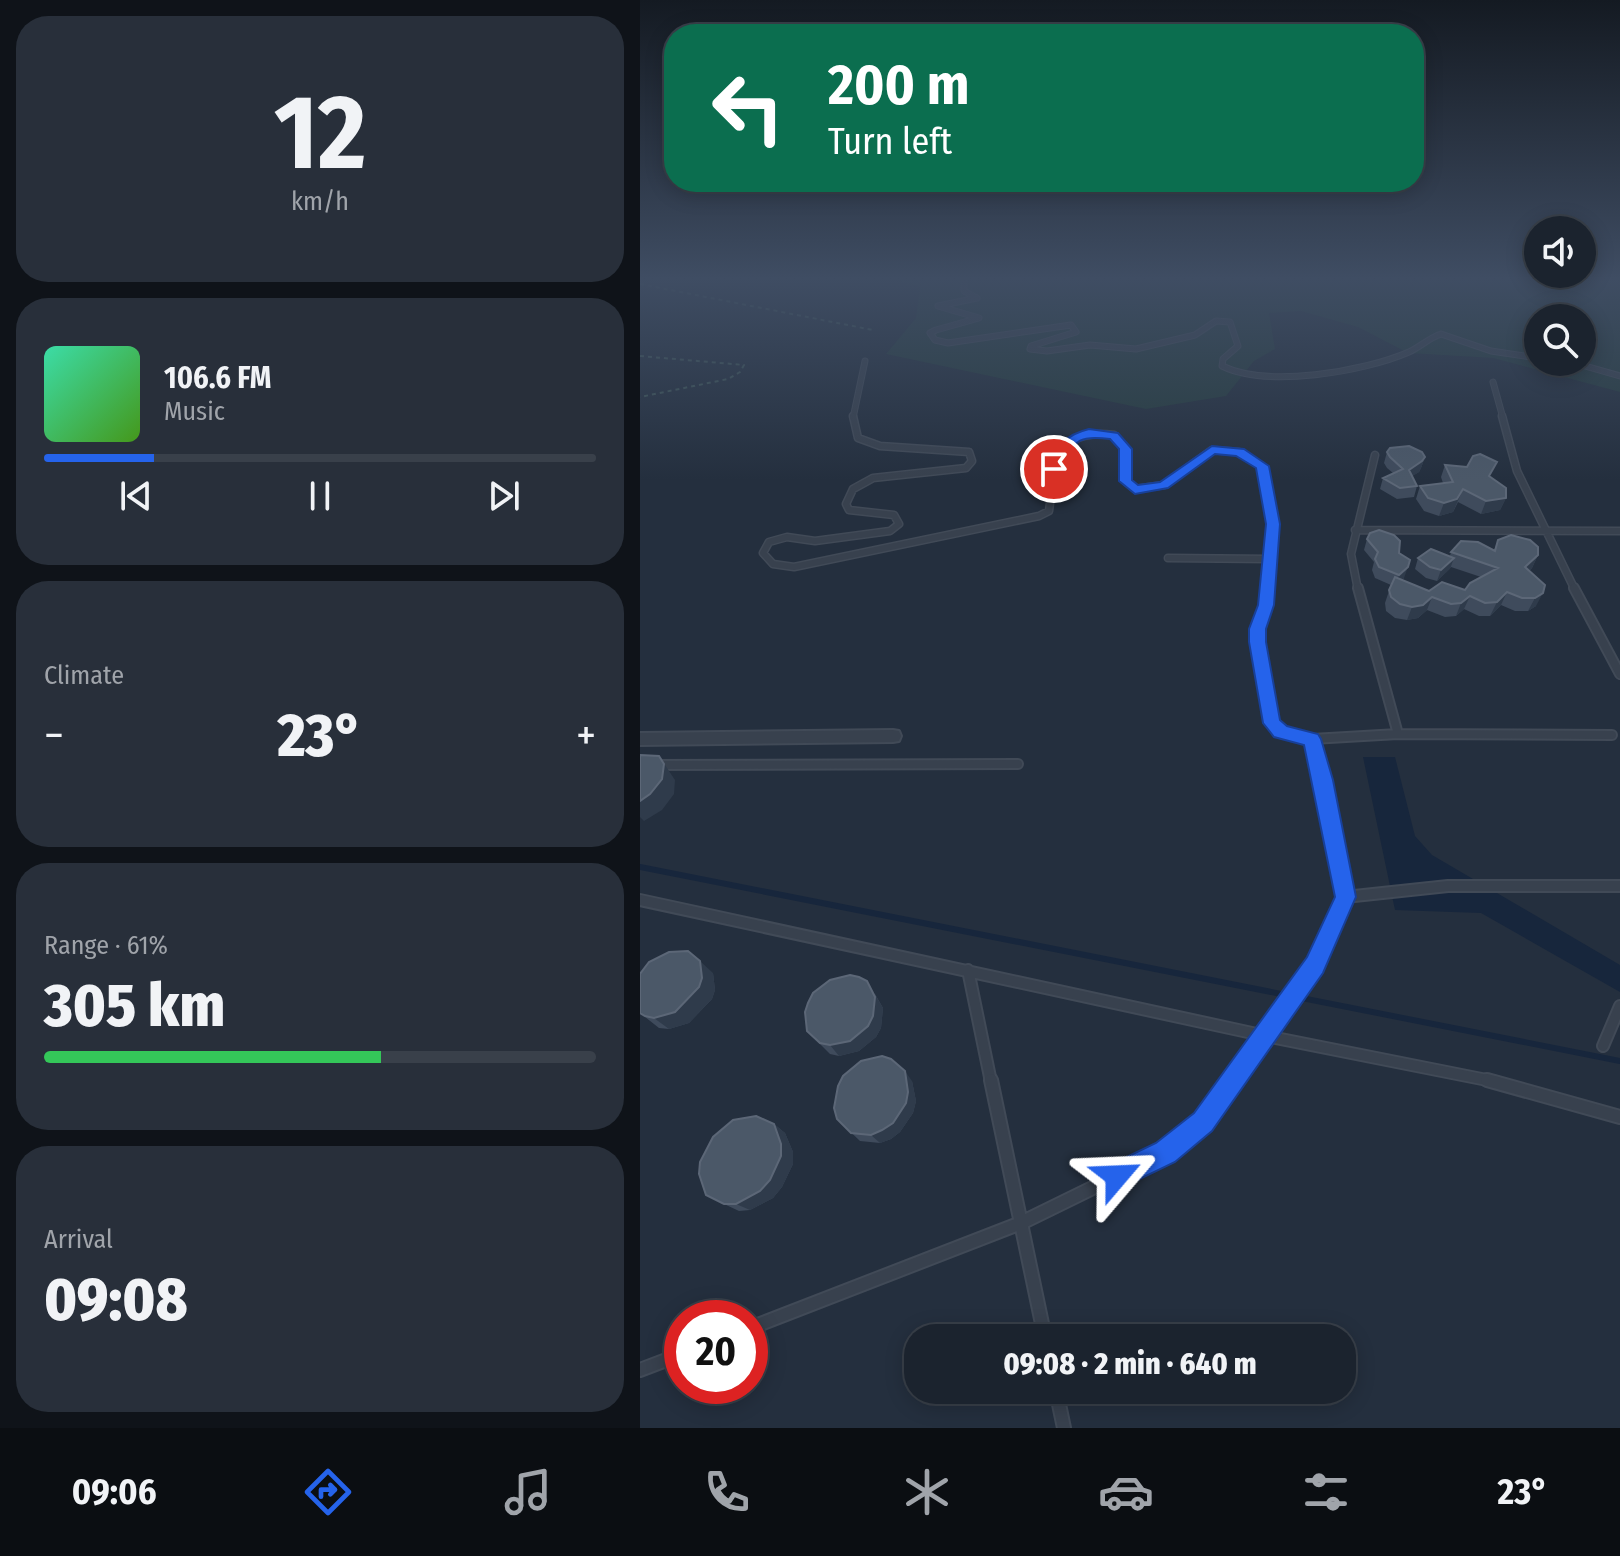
<!DOCTYPE html>
<html lang="en">
<head>
<meta charset="utf-8">
<style>
	body { margin:0; font-family:"Fira Sans Condensed",sans-serif; background:#282f3a; color:#f1f3f6; height:100vh; display:flex; flex-direction:column; font-size:30px; white-space:nowrap }
	* { box-sizing:border-box; margin:0 }
	p { font-size:26px; color:#a0a4aa }
	.icon { flex:none; width:44px; height:44px; fill:none; stroke:currentColor; stroke-width:2; stroke-linecap:round; stroke-linejoin:round }
	.map { position:relative; flex:1; overflow:hidden }
	.drawer { display:flex; flex-direction:column; gap:16px; padding:16px; background:#0f1319; width:640px }
	.drawer>* { flex:none }
	.hud { position:absolute; left:24px; top:24px; width:760px; height:168px; border-radius:32px; box-shadow:0 4px 20px #0003,0 0 0 2px #39404a; background:#0b6e4f; color:#fff; overflow:hidden }
	.controls { position:absolute; left:884px; top:216px; display:grid; gap:16px }
	.controls a { display:grid; place-items:center; width:72px; height:72px; border-radius:50%; background:#1b232e; box-shadow:0 4px 20px #0003,0 0 0 2px #39404a; font-size:40px }
	.speed { position:absolute; left:24px; top:1300px; display:flex; gap:16px; font-size:40px; font-weight:700; text-align:center }
	.speed>* { display:grid; place-content:center; width:104px; height:104px; border-radius:50%; background:#1b232e; box-shadow:0 4px 20px #0003,0 0 0 2px #39404a; line-height:1 }
	.speed .limit { border:12px solid #d22; background:#fff; color:#111 }
	.pin { position:absolute; display:grid; place-items:center; width:68px; height:68px; color:#fff; margin:-34px; border:4px solid #fff; border-radius:50%; box-shadow:0 2px 8px #0007 }
	.me { position:absolute; width:88px; margin:-44px; rotate:64deg; stroke-linejoin:round; filter:drop-shadow(0 0 6px #0008) }
	.turn { display:flex; align-items:center; gap:28px; height:168px; padding:0 32px; font-size:36px }
	.turn .icon { width:104px; height:104px; stroke-width:2.5 }
	.turn b { display:block; font-size:56px; line-height:68px }
	.big { font-size:60px; font-weight:800; line-height:1.1 }
	.drawer .widget { flex:1; display:flex; flex-direction:column; justify-content:center; gap:12px; min-width:0; padding:0 28px; border-radius:32px; background:#282f3a }
	.drawer .dial { align-items:center; gap:0 }
	.dial b { font-size:104px; line-height:1 }
	.song { display:flex; align-items:center; gap:24px }
	.cover { width:96px; height:96px; border-radius:12px; background:linear-gradient(135deg,hsl(160 70% 55%),hsl(100 70% 35%)) }
	.played { height:8px; border-radius:4px; background:linear-gradient(90deg,#2563eb 20%,#39404a 20%) }
	.keys { display:flex; justify-content:space-around; direction:ltr }
	.heat { display:flex; justify-content:space-between; align-items:center; font-size:44px; direction:ltr }
	.charge { height:12px; border-radius:6px; background:linear-gradient(90deg,#34c759 61%,#39404a 0) }
	.trip { position:absolute; left:264px; top:1324px; width:452px; height:80px; border-radius:32px; background:#1b232e; box-shadow:0 4px 20px #0003,0 0 0 2px #39404a; font-weight:800; line-height:80px; text-align:center }
	.tabs { display:flex; height:128px; justify-content:space-around; align-items:center; background:#0b0e12; color:#a0a4aa }
	.tabs .icon { width:56px; height:56px }
	.tabs .current { color:#2563eb }
	.tabs b { font-size:36px; color:#f1f3f6 }
	main { display:flex; flex:1; min-height:0 }
	.map>svg:first-child { display:block }
</style>
</head>
<body>
<main>
<section class="drawer">
<div class="widget dial"><b>12</b><p>km/h</p></div>
<div class="widget">
<div class="song"><i class="cover"></i><div><b>106.6 FM</b><p>Music</p></div></div>
<div class="played"></div>
<div class="keys"><svg class="icon" aria-label="previous" viewBox="0 0 24 24"><path d="M18 5L8 12l10 7zM5 5v14"/></svg><svg class="icon" aria-label="pause" viewBox="0 0 24 24"><path d="M8 5v14M16 5v14"/></svg><svg class="icon" aria-label="next" viewBox="0 0 24 24"><path d="M6 5l10 7-10 7zM19 5v14"/></svg></div>
</div>
<div class="widget"><p>Climate</p>
<div class="heat"><a>−</a><b class="big">23°</b><a>+</a></div>
</div>
<div class="widget"><p>Range · 61%</p><b class="big">305 km</b><div class="charge"></div></div>
<div class="widget"><p>Arrival</p><b class="big">09:08</b></div>
</section>
<div class="map">
<svg width="980" height="1428" viewBox="0 0 980 1428">
	<rect width="100%" height="100%" fill="#242f3e"/>
	<path fill="#263c3f" fill-rule="evenodd" d="M256,280H980V392L853,358L768,353L718,327L661,311L629,313L635,349L614,361L586,396L506,409L246,354L276,318L280,287ZM898,318H942V362H898Z"/>
	<path fill="#17263c" d="M723,757H755L775,836L792,855L980,965V992L841,913L755,910Z"/>
	<g fill="none" stroke-linecap="round" stroke-linejoin="round">
		<path stroke="#17263c" stroke-width="6" d="M0,867L980,1061"/>
		<defs>
			<path id="service-far4" d="M324,280V291L337,298L298,306L339,318L296,330L290,333L295,340L308,343L431,325L436,332L391,346L390,349L407,351L450,345L496,349L555,335L576,321L590,322L598,346L583,359L582,366C627,388 723,372 769,352C780,347 789,338 801,334L851,351L898,358
				M931,362L980,376
				M853,382L863,418
				M213,418L225,361"/>
			<path id="service-far3" d="M213,416L218,438L240,446L329,452L332,461L326,468L233,478L213,489L206,504L209,510L254,515L259,524L250,531L175,541L147,537L129,542L123,553L133,564L154,567L399,516L409,511C415,465 416,427 474,435L485,449V481L495,489L524,485L572,450L599,452L622,466L632,517L629,590
				M862,416L877,471L935,590
				M715,530L980,531
				M528,558L630,559
				M718,590L711,554L735,455"/>
			<path id="service-far2" d="M629,588L618,642L632,723L641,732L672,739L688,808
				M718,588L758,734
				M934,588L980,674
				M672,739L758,734L972,735
				M0,765L378,764"/>
			<path id="service-far1" d="M688,806L705,897
				M0,900L626,1036L857,1082
				M328,970L351,1082
				M963,1046L980,1006
				M592,1082L675,965L705,897L808,886H980"/>
			<path id="service" d="M351,1080L405,1338
				M847,1080L980,1117
				M110,1328L381,1223L526,1152L563,1122L594,1080
				M0,1370L42,1354
				M416,1390L424,1428"/>
			<path id="minor" d="M253,730L259,731L261,736L259,741L253,742L0,745V733Z"/>
		</defs>
		<use href="#service-far4" stroke="#414a57" stroke-width="7"/>
		<use href="#service-far3" stroke="#414a57" stroke-width="9"/>
		<use href="#service-far2" stroke="#414a57" stroke-width="12"/>
		<use href="#service-far1" stroke="#414a57" stroke-width="14"/>
		<use href="#service" stroke="#414a57" stroke-width="16"/>
		<use href="#minor" stroke="#414a57" stroke-width="4"/>
		<path stroke="#3f5557" stroke-width="2" stroke-dasharray="4 4" stroke-linecap="butt" d="M0,284L233,330
			M0,356L104,365L100,372L88,379L0,397"/>
		<use href="#service-far4" stroke="#38414e" stroke-width="5"/>
		<use href="#service-far3" stroke="#38414e" stroke-width="6"/>
		<use href="#service-far2" stroke="#38414e" stroke-width="8"/>
		<use href="#service-far1" stroke="#38414e" stroke-width="10"/>
		<use href="#service" stroke="#38414e" stroke-width="12"/>
		<use href="#minor" fill="#38414e" fill-rule="evenodd"/>
	</g>
	<path fill="#3f4b5c" d="M747,452L785,457L781,468L779,472L772,476L777,486L774,497L757,499L740,489L743,478L753,473L747,468L744,463Z
		M805,465L850,477L866,498L860,510L841,514L818,502L813,512L799,516L784,511L776,499L780,486L803,483L801,477Z
		M727,539L759,553L764,578L762,580L789,591L825,590L841,577L811,567L797,581L786,578L775,569L778,558L810,556L811,552L854,550L858,540L898,555L892,568L889,571L896,606L888,611H875L861,605L850,616H839L824,609L816,616L805,617L787,610L778,618L767,620L755,618L746,611L745,603L751,585L735,578L732,570L734,562L724,550Z
		M73,973L75,990L72,999L49,1023L29,1029L19,1028L0,1013Z
		M235,994L243,1008L241,1028L236,1037L219,1051L199,1056L190,1054L167,1031Z
		M272,1081L276,1101L273,1113L260,1132L251,1139L240,1143L220,1141L197,1119Z
		M134,1124L145,1133L153,1152V1164L142,1187L133,1198L110,1210L99,1211L84,1204Z"/>
	<path fill="#2f3b4b" d="M785,457L781,468L779,472L765,481L769,470Z
		M823,489L813,512L799,516L804,503Z
		M866,498L860,510L841,514L846,501Z
		M898,555L892,568L879,580L885,567Z
		M814,558L810,569L797,581L801,570Z
		M768,567L764,578L755,586L759,575Z
		M867,592L861,605L850,616L857,602Z
		M903,593L896,606L888,611L895,598Z
		M830,596L824,609L816,616L821,603Z
		M792,597L787,610L778,618L767,620L772,607Z
		M19,756L35,780L34,794L22,810L4,821L0,817V801Z
		M60,961L73,973L75,990L72,999L49,1023L29,1029L14,1018Z
		M227,981L243,1008L241,1028L236,1037L219,1051L199,1056L190,1045Z
		M265,1071L272,1081L276,1101L273,1113L260,1132L251,1139L240,1143L231,1135Z
		M134,1124L145,1133L153,1152V1164L142,1187L133,1198L110,1210L96,1204Z"/>
	<path fill="#4b5868" stroke="#5c6777" stroke-width="2" d="M769,446L782,452L785,457L782,461L769,470L777,486L760,488L743,478L763,469L750,457L747,452L750,448Z
		M840,454L857,462L849,476L866,488V498L846,501L823,489L817,499L804,503L788,498L780,486L813,482L805,465L827,467L833,456Z
		M739,530L754,535L760,541L759,553L770,560L768,567L759,575L739,567L735,559L738,552L727,539L730,533Z
		M871,535L890,540L898,547V555L885,567L905,585L903,593L895,598H882L867,592L857,602L845,603L830,596L821,603L811,604L792,597L783,605L772,607L760,604L751,597L749,590L755,577L789,591L802,582L825,590L830,583L858,568L811,552L821,541L838,542L855,551L858,540Z
		M791,549L814,558L801,570L790,567L778,558Z
		M0,755L19,756L24,764L22,779L10,794L0,801Z
		M48,951L60,961L62,978L59,987L35,1012L14,1018L5,1016L0,1013V974L9,962L29,952Z
		M210,975L219,977L227,981L235,997L233,1016L228,1026L210,1041L190,1045L180,1043L167,1031L165,1012L168,1003L173,993L190,980Z
		M242,1056L251,1059L265,1071L268,1092L266,1103L253,1123L242,1130L231,1135L211,1133L197,1119L194,1108L198,1086L203,1076L221,1061Z
		M116,1116L134,1124L141,1144V1156L130,1180L120,1191L96,1204H84L66,1195L59,1174L60,1162L73,1137L93,1120Z"/>
	<linearGradient id="sky" x2="0" y2="1"><stop stop-color="#141a22"/><stop offset="0.58" stop-color="#3f4d63"/><stop offset="1" stop-color="#3f4d63" stop-opacity="0"/></linearGradient>
	<rect width="980" height="480" fill="url(#sky)"/>
	<path fill="#2563eb" stroke="#184099" stroke-width="2" d="M449,429L478,433L492,449V480L498,485L520,482L572,446L604,449L629,466L640,524L634,605L626,629V642L640,720L647,726L678,734L681,739L693,780L716,897L683,973L572,1131L535,1162L477,1190L468,1186L464,1176L468,1166L516,1143L554,1113L667,957L695,897L664,745L634,737L623,723L609,642V629L618,605L626,524L616,468L596,456L575,454L528,488L495,494L479,481V449L470,439C433,434 435,444 419,472H410L408,469C418,446 424,435 449,429Z"/>
</svg>
<div class="controls">
<a><svg class="icon" aria-label="sound" viewBox="0 0 24 24"><path d="M4 9h4l5-4v14l-5-4H4zM17 9q2 3 0 6"/></svg></a>
<a><svg class="icon" aria-label="search" viewBox="0 0 24 24"><circle cx="10" cy="10" r="6"/><path d="M15 15l6 6"/></svg></a>
</div>
<div class="speed"><div class="limit">20</div></div>
<div class="pin" style="left:414px;top:469px;background:#d93025"><svg class="icon" aria-label="arrive" viewBox="0 0 24 24"><path d="M6 21V4h12l-3 4 3 4H6"/></svg></div>
<svg class="me" style="left:477px;top:1176px" viewBox="-20 -20 40 40"><path d="M0-17L14 15 0 8-14 15z" fill="#2563eb" stroke="#fff" stroke-width="4"/></svg>
<div class="trip">09:08 · 2 min · 640 m</div>
<div class="hud">
<div class="turn"><svg class="icon" aria-label="left" viewBox="0 0 24 24"><path d="M17 20v-9H6M10 6l-5 5 5 5"/></svg><div><b>200 m</b>Turn left</div></div>
</div>
</div>
</main>
<nav class="tabs">
<b>09:06</b>
<svg class="icon current" aria-label="directions" viewBox="0 0 24 24"><path d="M12 3l9 9-9 9-9-9zM9 14v-3h6M13 9l2 2-2 2"/></svg>
<svg class="icon" aria-label="music" viewBox="0 0 24 24"><path d="M9 18V5l10-2v13"/><circle cx="6" cy="18" r="3"/><circle cx="16" cy="16" r="3"/></svg>
<svg class="icon" aria-label="phone" viewBox="0 0 24 24"><path d="M5 4h4l2 5-3 2q2 4 5 5l2-3 5 2v4C11 20 4 13 5 4z"/></svg>
<svg class="icon" aria-label="climate" viewBox="0 0 24 24"><path d="M12 3v18M4 7l16 10M4 17L20 7"/></svg>
<svg class="icon" aria-label="car" viewBox="0 0 24 24"><path d="M5 17H2v-5l4-1 3-4h7l3 4 3 1v5h-3M9 17h6M6 11h13"/><circle cx="7" cy="17" r="2"/><circle cx="17" cy="17" r="2"/></svg>
<svg class="icon" aria-label="filters" viewBox="0 0 24 24"><path d="M4 7h16M4 17h16"/><circle cx="9" cy="7" r="2"/><circle cx="15" cy="17" r="2"/></svg>
<b>23°</b>
</nav>
</body>
</html>
